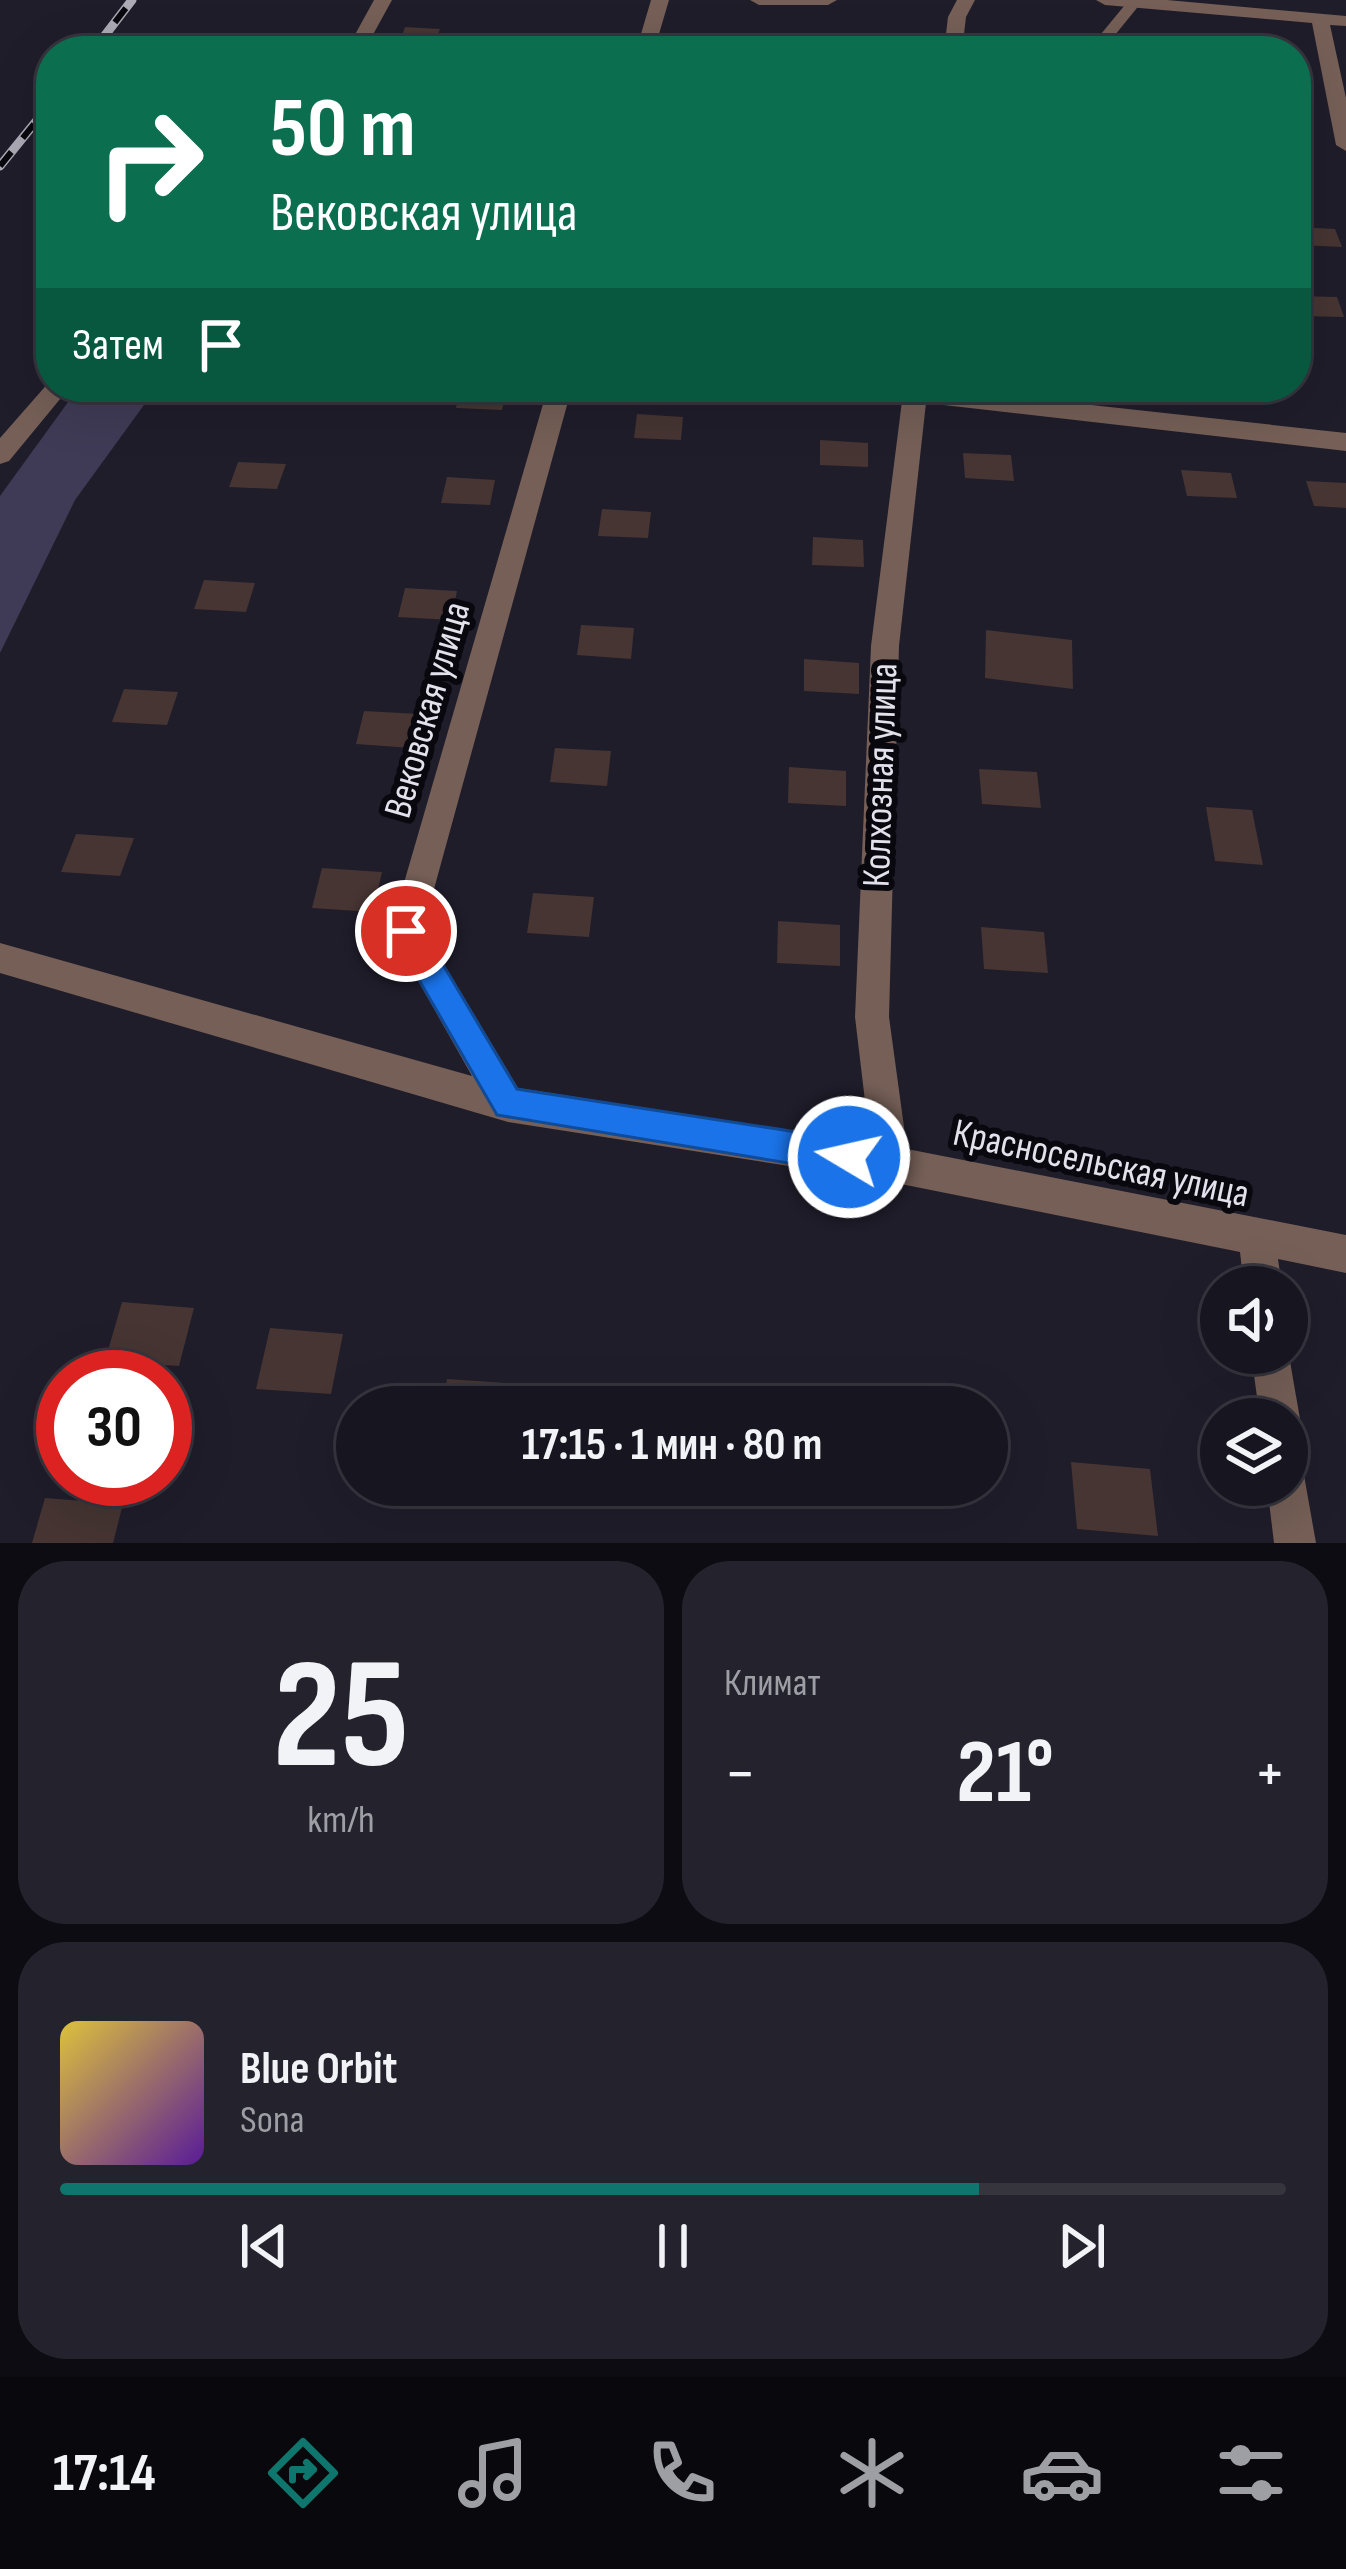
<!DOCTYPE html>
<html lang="ru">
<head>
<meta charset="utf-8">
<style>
	body { margin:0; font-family:"Sofia Sans Condensed",sans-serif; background:#24232d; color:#f1f3f6; height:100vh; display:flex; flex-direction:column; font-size:45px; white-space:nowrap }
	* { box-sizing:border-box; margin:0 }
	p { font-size:39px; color:#9e9fa5 }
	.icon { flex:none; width:66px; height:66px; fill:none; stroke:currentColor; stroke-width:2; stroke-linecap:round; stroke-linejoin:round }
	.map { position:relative; height:1543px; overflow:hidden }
	.sheet { display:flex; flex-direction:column; gap:18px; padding:18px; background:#0d0c12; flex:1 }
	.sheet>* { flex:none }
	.hud { position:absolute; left:36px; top:36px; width:1275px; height:366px; border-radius:48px; box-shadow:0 12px 48px #0002,0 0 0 3px #36353e; background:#0b6e4f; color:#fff; overflow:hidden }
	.buttons { position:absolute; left:1200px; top:1266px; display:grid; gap:24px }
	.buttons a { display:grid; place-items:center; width:108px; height:108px; border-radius:50%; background:#171620; box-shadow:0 12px 48px #0002,0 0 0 3px #36353e; font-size:60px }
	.speed { position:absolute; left:36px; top:1350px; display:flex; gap:24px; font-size:60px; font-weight:700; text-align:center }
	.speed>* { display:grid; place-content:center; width:156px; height:156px; border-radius:50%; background:#171620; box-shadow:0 12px 48px #0002,0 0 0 3px #36353e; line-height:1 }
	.speed .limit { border:18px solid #d22; background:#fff; color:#111 }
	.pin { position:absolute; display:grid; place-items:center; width:102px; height:102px; color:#fff; margin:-51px; border:6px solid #fff; border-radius:50%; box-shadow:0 3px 12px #0007 }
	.me { position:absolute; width:132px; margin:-66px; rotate:279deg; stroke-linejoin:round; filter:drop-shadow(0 0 9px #0008) }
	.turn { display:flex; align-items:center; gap:42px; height:252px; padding:0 36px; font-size:54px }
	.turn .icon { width:156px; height:156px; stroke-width:2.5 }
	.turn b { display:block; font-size:84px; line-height:102px }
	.then { display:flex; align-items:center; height:114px; padding:0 36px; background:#0003; gap:24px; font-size:45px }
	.big { font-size:90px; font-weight:700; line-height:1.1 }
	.sheet .card { flex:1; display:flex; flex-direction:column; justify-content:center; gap:18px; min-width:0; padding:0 42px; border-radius:48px; background:#24232d }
	.sheet .dial { align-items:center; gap:0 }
	.dial b { font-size:156px; line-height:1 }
	.song { display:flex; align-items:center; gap:36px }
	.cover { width:144px; height:144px; border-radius:18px; background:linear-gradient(135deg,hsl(50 70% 55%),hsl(270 70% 35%)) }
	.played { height:12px; border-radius:6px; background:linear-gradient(90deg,#0f766e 75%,#36353e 75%) }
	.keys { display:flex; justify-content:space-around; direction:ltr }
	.heat { display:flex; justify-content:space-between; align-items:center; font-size:66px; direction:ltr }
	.sheet .tiles { flex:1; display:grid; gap:18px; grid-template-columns:1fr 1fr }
	.card:last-child { grid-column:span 2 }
	.trip { position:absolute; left:336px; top:1386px; width:672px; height:120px; border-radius:60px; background:#171620; box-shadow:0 12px 48px #0002,0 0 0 3px #36353e; font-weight:700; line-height:120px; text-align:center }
	.dock { display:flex; height:192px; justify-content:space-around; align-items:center; background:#09090d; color:#9e9fa5 }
	.dock .icon { width:84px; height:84px }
	.dock .on { color:#0f766e }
	.dock b { font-size:54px; color:#f1f3f6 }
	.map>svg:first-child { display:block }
</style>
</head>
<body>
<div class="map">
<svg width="1346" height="1543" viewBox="0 0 1346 1543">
	<rect width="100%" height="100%" fill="#1f1d2a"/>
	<path fill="#3f3b56" d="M79,387H157L75,500L0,653V496Z"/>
	<path fill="#463532" d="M405,27L440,29L435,42L400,41Z
		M596,40L632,41L630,51H594Z
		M1296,227L1335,229L1342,247L1300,245Z
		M1296,296L1337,297L1344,317L1300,316Z
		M284,387H331L326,400L281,398Z
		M461,387H507L502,410L456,408Z
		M637,414L683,417L681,440L634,438Z
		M820,440L868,443V467L820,465Z
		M963,453L1011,455L1014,481L965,478Z
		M238,462L286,464L277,489L229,487Z
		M1181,470L1231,473L1237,498L1187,496Z
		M447,477L495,480L490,505L441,503Z
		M1306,481L1346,483V508L1314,506Z
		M602,509L651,512L648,538L598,536Z
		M813,537L863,540L864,567L812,565Z
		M204,580L255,583L246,612L194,609Z
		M405,588L457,591L451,620L398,617Z
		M581,625L634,628L631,659L577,655Z
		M986,630L1072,640L1073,689L985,678Z
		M804,659L859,663V694L804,691Z
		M124,689L178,692L167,725L112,722Z
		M364,711L419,714L412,748L356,744Z
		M555,748L611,751L607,786L550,782Z
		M789,767L846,771V806L788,803Z
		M979,769L1037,772L1041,808L982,804Z
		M1206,807L1252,810L1263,865L1215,861Z
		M76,834L134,838L120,876L61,872Z
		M322,868L382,872L373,912L312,908Z
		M533,893L594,897L589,937L527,933Z
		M778,921L840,925V966L777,963Z
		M981,927L1044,932L1048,973L984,969Z
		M122,1302L194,1308L179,1366L105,1361Z
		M270,1328L343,1334L331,1394L256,1389Z
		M447,1379L522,1384L519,1407H442Z
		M1071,1462L1150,1469L1158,1536L1077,1529Z
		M45,1498L123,1504L113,1543H32Z"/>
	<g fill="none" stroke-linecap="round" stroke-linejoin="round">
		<path fill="#755f57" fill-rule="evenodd" d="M1129,0L1141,3L1102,51H1087Z"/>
		<path fill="#755f57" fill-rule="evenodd" d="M374,0H392L364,51H346Z
			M651,0H669L654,51H636Z
			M750,0H837L828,5H759Z
			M957,0H975L966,17L962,51H944L948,17Z
			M1096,0H1167L1346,16V26L1330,25L1346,98V151L1336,145L1312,23L1105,5Z
			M50,381L51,387H70L9,461L0,464V438Z
			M548,387H572L423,929L518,1088L870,1143L855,1017L871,646L902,401L854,395L842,387H928L1346,433V451L926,403L899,646L889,1017L907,1149L1346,1235V1273L1278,1259L1282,1287H1244L1240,1252L891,1182L508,1122L0,973V943L472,1076L390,931Z
			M1287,1344L1300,1419L1294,1433L1287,1436V1419H1260L1251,1353H1287Z
			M1287,1458L1302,1464L1316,1543H1274L1267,1485H1287Z"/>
		<defs>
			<path id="rail" d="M93,51L132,0
				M0,166L51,103"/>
		</defs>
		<use href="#rail" stroke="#abaab5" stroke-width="9"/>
		<use href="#rail" stroke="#09080e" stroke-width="6" stroke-dasharray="18" stroke-linecap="butt"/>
	</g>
	<path fill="#1a73e8" stroke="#114b97" stroke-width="3" d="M406,917L417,921L517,1089L849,1140L860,1145L865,1157L860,1168L849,1173L497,1115L396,940L391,931L396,921Z"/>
	<g text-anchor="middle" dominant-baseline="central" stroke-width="12" stroke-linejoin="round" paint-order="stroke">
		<g font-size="39" fill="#e3e2ec" stroke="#09080e">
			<text transform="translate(428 710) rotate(-74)">Вековская улица</text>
			<text transform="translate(881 775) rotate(-88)">Колхозная улица</text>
			<text transform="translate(1101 1164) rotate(12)">Красносельская улица</text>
		</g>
	</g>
</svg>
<div class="buttons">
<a><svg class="icon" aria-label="sound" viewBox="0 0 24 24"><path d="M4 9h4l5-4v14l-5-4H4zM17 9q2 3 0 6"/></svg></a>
<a><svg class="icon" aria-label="layers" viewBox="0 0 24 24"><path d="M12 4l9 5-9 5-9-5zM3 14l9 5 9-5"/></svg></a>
</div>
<div class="speed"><div class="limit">30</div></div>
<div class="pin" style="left:406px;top:931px;background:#d93025"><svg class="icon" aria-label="arrive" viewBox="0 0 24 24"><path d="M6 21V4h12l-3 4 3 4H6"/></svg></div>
<svg class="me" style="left:849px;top:1157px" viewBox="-20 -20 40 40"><circle r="17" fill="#1a73e8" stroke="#fff" stroke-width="3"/><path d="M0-11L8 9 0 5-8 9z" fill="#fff"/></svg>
<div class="trip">17:15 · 1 мин · 80 m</div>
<div class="hud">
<div class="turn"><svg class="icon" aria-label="right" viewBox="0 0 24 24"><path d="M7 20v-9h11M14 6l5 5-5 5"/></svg><div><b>50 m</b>Вековская улица</div></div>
<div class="then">Затем<svg class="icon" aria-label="arrive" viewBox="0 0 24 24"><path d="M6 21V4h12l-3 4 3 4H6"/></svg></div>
</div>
</div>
<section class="sheet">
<div class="tiles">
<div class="card dial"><b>25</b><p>km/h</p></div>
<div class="card"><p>Климат</p>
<div class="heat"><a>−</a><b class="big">21°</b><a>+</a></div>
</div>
<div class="card">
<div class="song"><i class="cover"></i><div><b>Blue Orbit</b><p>Sona</p></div></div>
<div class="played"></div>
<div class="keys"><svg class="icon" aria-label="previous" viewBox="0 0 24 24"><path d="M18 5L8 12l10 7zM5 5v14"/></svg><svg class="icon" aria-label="pause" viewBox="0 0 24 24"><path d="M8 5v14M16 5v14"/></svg><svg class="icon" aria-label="next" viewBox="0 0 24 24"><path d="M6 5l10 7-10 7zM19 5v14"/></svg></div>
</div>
</div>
</section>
<nav class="dock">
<b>17:14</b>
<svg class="icon on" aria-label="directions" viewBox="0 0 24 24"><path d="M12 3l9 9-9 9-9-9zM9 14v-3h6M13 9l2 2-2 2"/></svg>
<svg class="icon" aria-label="music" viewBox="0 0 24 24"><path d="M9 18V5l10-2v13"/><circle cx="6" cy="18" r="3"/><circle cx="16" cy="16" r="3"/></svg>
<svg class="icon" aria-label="phone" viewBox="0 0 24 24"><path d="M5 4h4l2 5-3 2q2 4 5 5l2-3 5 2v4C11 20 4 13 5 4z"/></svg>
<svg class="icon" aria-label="climate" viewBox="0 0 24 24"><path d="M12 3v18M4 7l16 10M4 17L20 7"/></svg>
<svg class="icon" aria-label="car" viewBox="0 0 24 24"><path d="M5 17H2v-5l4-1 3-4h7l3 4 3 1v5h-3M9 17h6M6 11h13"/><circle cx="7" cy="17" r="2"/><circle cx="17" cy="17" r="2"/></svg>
<svg class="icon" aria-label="filters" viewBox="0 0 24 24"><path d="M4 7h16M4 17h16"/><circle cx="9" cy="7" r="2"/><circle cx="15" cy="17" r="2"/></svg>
</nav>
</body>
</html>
